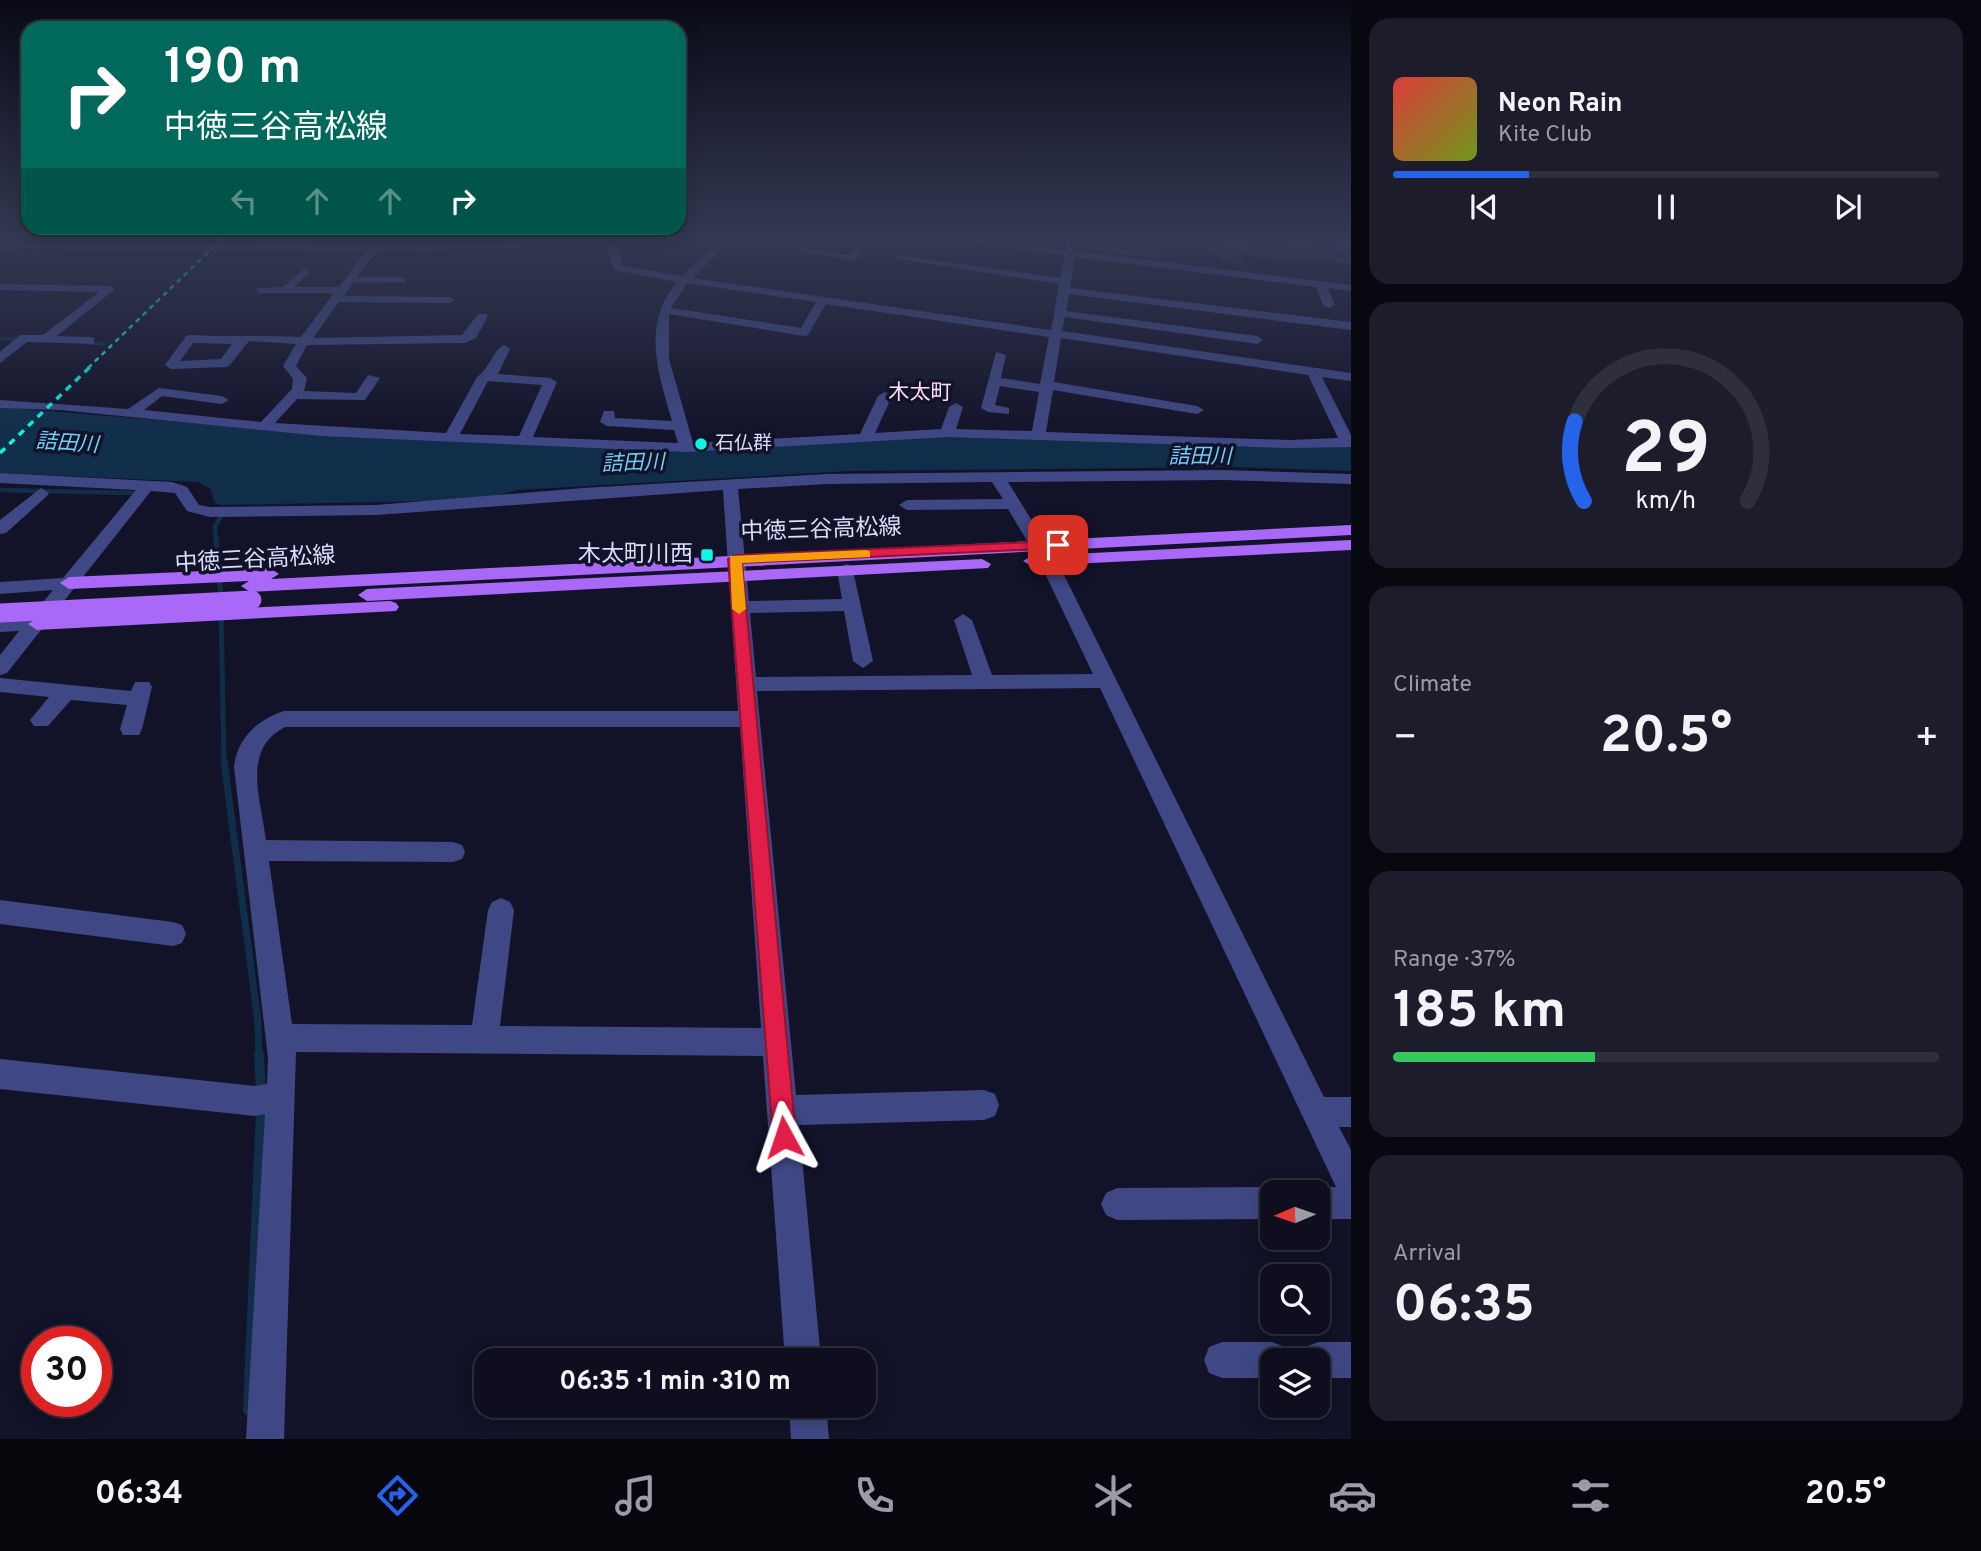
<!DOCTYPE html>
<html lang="en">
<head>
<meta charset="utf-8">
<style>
	body { margin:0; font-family:Overpass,"Noto Sans JP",sans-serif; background:#1c1c2b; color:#f1f3f6; height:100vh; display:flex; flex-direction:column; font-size:26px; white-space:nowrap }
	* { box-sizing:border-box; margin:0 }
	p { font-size:23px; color:#9b9ca4 }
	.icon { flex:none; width:38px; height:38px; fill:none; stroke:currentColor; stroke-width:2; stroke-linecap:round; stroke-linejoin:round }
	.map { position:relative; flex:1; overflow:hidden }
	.panel { display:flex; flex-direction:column; gap:18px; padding:18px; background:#080810; width:630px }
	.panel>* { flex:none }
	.guide { position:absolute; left:21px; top:21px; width:665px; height:214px; border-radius:21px; box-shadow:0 4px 18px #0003,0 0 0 2px #2e2e3c; background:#00695c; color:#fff; overflow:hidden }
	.needle { width:46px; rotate:268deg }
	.fabs { position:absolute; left:1260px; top:1180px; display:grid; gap:14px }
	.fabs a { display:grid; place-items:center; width:70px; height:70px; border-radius:14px; background:#0e0e1e; box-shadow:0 4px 18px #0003,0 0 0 2px #2e2e3c; font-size:35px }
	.speed { position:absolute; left:21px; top:1326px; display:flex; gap:14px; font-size:35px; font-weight:700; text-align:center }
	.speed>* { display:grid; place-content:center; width:91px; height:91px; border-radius:50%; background:#0e0e1e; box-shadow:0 4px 18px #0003,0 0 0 2px #2e2e3c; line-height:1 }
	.speed .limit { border:10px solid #d22; background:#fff; color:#111 }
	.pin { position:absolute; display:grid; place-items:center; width:60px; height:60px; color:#fff; margin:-30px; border-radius:14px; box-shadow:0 4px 10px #0006 }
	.me { position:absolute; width:77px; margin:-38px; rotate:355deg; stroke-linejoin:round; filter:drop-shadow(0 0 5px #0008) }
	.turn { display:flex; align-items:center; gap:24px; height:147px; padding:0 28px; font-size:32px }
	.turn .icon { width:91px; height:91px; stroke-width:2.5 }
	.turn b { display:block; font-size:49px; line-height:60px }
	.lanes { display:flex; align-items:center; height:66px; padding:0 28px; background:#0003; justify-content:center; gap:35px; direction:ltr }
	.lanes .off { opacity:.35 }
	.big { font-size:52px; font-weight:700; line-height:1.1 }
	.panel .widget { flex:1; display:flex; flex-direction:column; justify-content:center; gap:10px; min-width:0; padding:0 24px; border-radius:21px; background:#1c1c2b }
	.panel .dial { align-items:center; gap:0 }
	.dial svg { height:182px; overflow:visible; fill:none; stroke:#2e2e3c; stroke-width:7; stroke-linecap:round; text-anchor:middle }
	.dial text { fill:#f1f3f6; stroke:none }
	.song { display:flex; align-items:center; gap:21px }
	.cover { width:84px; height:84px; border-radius:10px; background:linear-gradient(135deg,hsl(0 70% 55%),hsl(80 70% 35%)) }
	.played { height:7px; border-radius:4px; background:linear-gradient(90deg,#2563eb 25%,#2e2e3c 25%) }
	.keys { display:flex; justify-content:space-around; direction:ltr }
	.heat { display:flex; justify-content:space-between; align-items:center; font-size:38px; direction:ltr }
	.charge { height:10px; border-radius:5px; background:linear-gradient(90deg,#34c759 37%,#2e2e3c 0) }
	.trip { position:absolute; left:474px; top:1348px; width:402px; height:70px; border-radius:21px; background:#0e0e1e; box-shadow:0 4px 18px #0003,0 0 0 2px #2e2e3c; font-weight:700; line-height:70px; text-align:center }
	.menu { display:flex; height:112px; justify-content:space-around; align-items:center; background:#06060c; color:#9b9ca4 }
	.menu .icon { width:49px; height:49px }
	.menu .current { color:#2563eb }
	.menu b { font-size:32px; color:#f1f3f6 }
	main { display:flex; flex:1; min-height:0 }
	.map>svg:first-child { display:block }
</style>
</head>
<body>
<main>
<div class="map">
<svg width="1351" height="1439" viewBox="0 0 1351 1439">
	<rect width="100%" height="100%" fill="#121228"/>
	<path fill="#102e4a" d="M0,407L324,434L698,451L949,436L1351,444V471L1231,467L850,471L517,490L482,500L222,505L215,503L210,488L197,482L0,473Z"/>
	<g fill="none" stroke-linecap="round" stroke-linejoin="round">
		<path stroke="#102e4a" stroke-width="3.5" d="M413,250H450
			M0,338L23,340
			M86,343L105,344"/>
		<path stroke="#102e4a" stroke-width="4.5" d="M0,490L134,493
			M216,539L215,526L225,510"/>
		<path stroke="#102e4a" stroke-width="5" d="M216,537L221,597
			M221,612L224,762"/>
		<path stroke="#102e4a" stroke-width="7" d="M224,761L258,1022L259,1055"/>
		<path stroke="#102e4a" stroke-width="10" d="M259,1054L261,1091
			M248,1410L261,1109"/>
		<path fill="#3f4885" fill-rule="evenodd" d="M723,237H734L693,278L1051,330L1059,284L893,258L898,255L1060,278L1065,256L931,237H963L1066,250L1068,237H1078L1076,251L1351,285V291L1328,288L1335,305L1329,308L1323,305L1316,287L1075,257L1070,288L1351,322V330L1069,294L1066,311L1257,336L1263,340L1257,344L1065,317L1062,331L1351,373V381L1322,377L1351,435V447L1289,448L947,437L687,452L321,436L61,410L0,408V400L128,409L159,388L222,396L229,400L222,404L162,396L144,410L261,422L292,389L293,379L283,366L296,344L249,341L229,366L225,367L171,369L165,365L186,336L190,335C228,337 263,335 301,337L334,293H261L257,292V288L283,287L304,269L309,272L295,287H339L366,251L0,249V243L305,245L610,239L615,242L623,266L682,276ZM606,245L614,270L677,282C641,325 658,372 672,421L615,418L614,411H604L600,422L607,426L674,430L678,443L533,437L557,382L550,378L498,374L510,349L504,345C493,350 491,367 477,377L446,433L275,423L297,399L365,400L380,378L368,375L356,393L304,391L307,378L296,366L307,345L465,343L476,338L488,316L486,314H478L462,335L313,338L339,302L449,303L455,300L449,297L344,296L353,283L405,282L406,280L401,277H357L376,251ZM687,283L816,302L801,328L671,308ZM826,304L1049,337L1040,384L1001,378L1006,355L996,352L981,408L988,412L1009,414V408L995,405L1000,386L1039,392L1032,431L956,429L963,407L956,403L949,407L941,429L875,433L892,396L885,392L878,396L860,434L693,443L669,359V314L804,336L808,335ZM1061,338L1308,375L1338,438L1289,440L1046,432L1053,390L1197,414L1204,410L1197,406L1054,382ZM193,343L232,344L221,359L180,361ZM488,381L542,385L519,436L460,434Z
			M863,237H873L855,261L796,251L801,248L852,255Z
			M0,284L110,286L115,289L57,336L90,337L94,338V344L27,342L0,363V352L20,335H43L99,292L0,290Z
			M1223,470L1351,474V484L1223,480L1008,482L1057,561L1324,1097H1351V1127H1339L1351,1150V1219H1318V1192H1307L1318,1187H1336L1100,688L757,691L796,1095L984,1090L995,1094L999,1105L995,1116L984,1120L799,1125L821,1360H785L763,1056L296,1052L284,1439H246L265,1114L255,1116L0,1089V1059L255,1086L267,1084L268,1058L234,767C237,738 257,720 284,711H738L723,490L376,515L210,517L187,511L175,493L151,491L7,673L0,675V655L19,631L0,632V620L30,618L53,590L0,594V582L63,578L136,490L0,483V473L172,482L187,487L199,505L210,507L376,505L583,488L827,474ZM992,482L1003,499L907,500L899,505L907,510L1008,509L1039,561L1093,674L992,675L972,620L963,614L954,620L972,675L756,677L750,613L844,611L853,661L863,668L873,661L852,566L846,564L837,570L842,599L749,601L738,489L827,484ZM285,727H740L761,1028L500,1026L514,910L510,902L501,898L492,902L488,910L472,1025L292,1024L269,861L453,862L462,859L465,852L462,845L453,842L266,840C261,800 241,749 285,727Z
			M41,488L49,493L47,496L6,533L0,534V520Z
			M0,678L131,691L135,682H149L152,687L142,729L139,735H123L120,729L127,705L71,700L48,726H34L30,720L49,697L0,692Z
			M0,900L173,922L182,925L186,934L182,943L173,946L0,924Z
			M1272,1187L1283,1192H1272V1219L1117,1220L1106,1215L1101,1204L1106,1193L1117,1188Z
			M1222,1342H1272L1285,1347L1290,1360H1272V1378H1222L1209,1373L1204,1360L1209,1347Z
			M1318,1342H1351V1378H1318V1360H1300L1305,1347Z
			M789,1405H826L829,1439H791Z"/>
		<path fill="#a968f8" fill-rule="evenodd" d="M1351,525V535L250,592L241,586L249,581L69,589L60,583L69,577L270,568L279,574L271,579Z
			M1351,540V550L1032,566L1023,561L1032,556Z
			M982,559L991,564L988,568L367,601L358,595L367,589Z
			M390,601L396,603L399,607L396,611L37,630L28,624L37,618Z"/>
		<path stroke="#11f3e3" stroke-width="2.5" stroke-dasharray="5 4.5" stroke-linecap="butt" d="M88,368L224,237"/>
		<path stroke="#11f3e3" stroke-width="3.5" stroke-dasharray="7 6" stroke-linecap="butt" d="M0,453L90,367"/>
		<path stroke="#a968f8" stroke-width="19" d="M0,613L252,600"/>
	</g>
	<path fill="#2d2c56" d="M1080,237H1163L1164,244L1158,259L1079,249Z
		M1196,237H1351V264L1245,256L1241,264L1222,262L1219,254H1206Z"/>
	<path fill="#403f68" stroke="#58587f" stroke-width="2" d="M1108,237H1163L1164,244Z
		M1212,237H1351V249L1245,242L1248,250L1229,248L1225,240L1213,239Z"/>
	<linearGradient id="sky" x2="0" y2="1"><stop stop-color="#0a0a16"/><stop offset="0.54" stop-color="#333953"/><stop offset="1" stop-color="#333953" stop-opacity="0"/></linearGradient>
	<rect width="1351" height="439" fill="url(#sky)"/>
	<path fill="#e11d48" stroke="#92132f" stroke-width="2" d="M1058,541L1064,545L1063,548L742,563L796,1137L793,1146L784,1149L776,1146L773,1137L728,559L735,555Z"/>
	<path fill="#f59e0b" d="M866,550L870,551V557L742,563L746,609L739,614L732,609L730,556Z"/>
	<g fill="#11f3e3" stroke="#121228" stroke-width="2.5">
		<circle cx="701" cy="444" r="7"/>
		<rect x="700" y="548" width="14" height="14" rx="3.5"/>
	</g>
	<g text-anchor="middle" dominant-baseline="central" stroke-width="7" stroke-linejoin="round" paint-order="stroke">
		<g font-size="19" fill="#dbddfd" stroke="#121228" text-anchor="start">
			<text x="715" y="444">石仏群</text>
		</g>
		<g font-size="21" fill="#fdddf7" stroke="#121228">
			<text x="920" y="393">木太町</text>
		</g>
		<g font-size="21" font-style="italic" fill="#6ed0f8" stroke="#121228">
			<text transform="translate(67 444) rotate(4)">詰田川</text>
			<text x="1200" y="457">詰田川</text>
			<text transform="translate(633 464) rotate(-2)">詰田川</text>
		</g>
		<g font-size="23" fill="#dbddfd" stroke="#121228">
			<text transform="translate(821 531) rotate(-2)">中徳三谷高松線</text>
			<text transform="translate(255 561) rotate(-3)">中徳三谷高松線</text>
		</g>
		<g font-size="23" fill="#dbddfd" stroke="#121228" text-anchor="end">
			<text x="693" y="555">木太町川西</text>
		</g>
	</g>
</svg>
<div class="fabs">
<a><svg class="needle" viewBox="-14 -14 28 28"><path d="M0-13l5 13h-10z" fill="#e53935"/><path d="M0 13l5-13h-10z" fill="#9b9ca4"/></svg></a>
<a><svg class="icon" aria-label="search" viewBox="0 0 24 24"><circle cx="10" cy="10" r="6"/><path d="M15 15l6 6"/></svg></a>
<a><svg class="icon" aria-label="layers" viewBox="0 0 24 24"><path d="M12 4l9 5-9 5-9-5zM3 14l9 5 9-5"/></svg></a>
</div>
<div class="speed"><div class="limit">30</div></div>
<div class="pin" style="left:1058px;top:545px;background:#d93025"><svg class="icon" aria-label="arrive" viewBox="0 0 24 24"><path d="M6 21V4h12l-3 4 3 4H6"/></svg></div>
<svg class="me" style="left:784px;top:1137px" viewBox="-20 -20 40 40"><path d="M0-17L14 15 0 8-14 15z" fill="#e11d48" stroke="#fff" stroke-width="4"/></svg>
<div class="trip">06:35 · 1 min · 310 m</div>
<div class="guide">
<div class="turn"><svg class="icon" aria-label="right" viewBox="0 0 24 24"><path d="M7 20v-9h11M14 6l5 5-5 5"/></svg><div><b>190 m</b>中徳三谷高松線</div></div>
<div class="lanes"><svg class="icon off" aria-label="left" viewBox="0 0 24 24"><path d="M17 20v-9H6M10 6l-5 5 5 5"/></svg><svg class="icon off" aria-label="ahead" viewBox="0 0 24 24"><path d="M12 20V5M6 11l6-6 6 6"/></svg><svg class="icon off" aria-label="ahead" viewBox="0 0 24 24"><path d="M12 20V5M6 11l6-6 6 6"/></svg><svg class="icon" aria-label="right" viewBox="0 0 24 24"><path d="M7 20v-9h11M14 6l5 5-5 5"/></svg></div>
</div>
</div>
<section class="panel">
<div class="widget">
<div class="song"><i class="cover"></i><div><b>Neon Rain</b><p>Kite Club</p></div></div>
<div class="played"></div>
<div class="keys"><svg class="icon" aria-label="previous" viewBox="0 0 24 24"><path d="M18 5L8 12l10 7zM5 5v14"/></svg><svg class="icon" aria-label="pause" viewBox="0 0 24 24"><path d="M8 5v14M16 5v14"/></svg><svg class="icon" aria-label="next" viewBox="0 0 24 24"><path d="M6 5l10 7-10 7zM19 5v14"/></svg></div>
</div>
<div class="widget dial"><svg viewBox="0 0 100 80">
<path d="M14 69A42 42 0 1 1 86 69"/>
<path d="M14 69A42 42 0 0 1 10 34" stroke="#2563eb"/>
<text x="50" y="56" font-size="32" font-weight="700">29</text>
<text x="50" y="72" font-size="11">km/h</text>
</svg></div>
<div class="widget"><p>Climate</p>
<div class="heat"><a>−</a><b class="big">20.5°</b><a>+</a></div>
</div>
<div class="widget"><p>Range · 37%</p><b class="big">185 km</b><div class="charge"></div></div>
<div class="widget"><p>Arrival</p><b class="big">06:35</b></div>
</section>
</main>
<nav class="menu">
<b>06:34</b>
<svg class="icon current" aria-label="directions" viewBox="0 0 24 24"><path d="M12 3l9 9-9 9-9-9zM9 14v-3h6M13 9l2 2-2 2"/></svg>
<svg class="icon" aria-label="music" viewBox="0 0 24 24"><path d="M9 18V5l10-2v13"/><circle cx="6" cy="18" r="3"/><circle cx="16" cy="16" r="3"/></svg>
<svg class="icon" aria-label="phone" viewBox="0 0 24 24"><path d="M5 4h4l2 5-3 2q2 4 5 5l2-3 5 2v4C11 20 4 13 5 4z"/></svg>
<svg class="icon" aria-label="climate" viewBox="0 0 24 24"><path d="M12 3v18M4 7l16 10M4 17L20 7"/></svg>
<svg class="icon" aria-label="car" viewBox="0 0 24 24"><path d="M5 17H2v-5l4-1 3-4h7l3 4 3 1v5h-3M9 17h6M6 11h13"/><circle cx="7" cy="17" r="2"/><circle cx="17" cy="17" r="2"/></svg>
<svg class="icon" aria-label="filters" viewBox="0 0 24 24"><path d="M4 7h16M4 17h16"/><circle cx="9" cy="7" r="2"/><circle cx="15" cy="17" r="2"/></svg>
<b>20.5°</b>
</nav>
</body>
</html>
